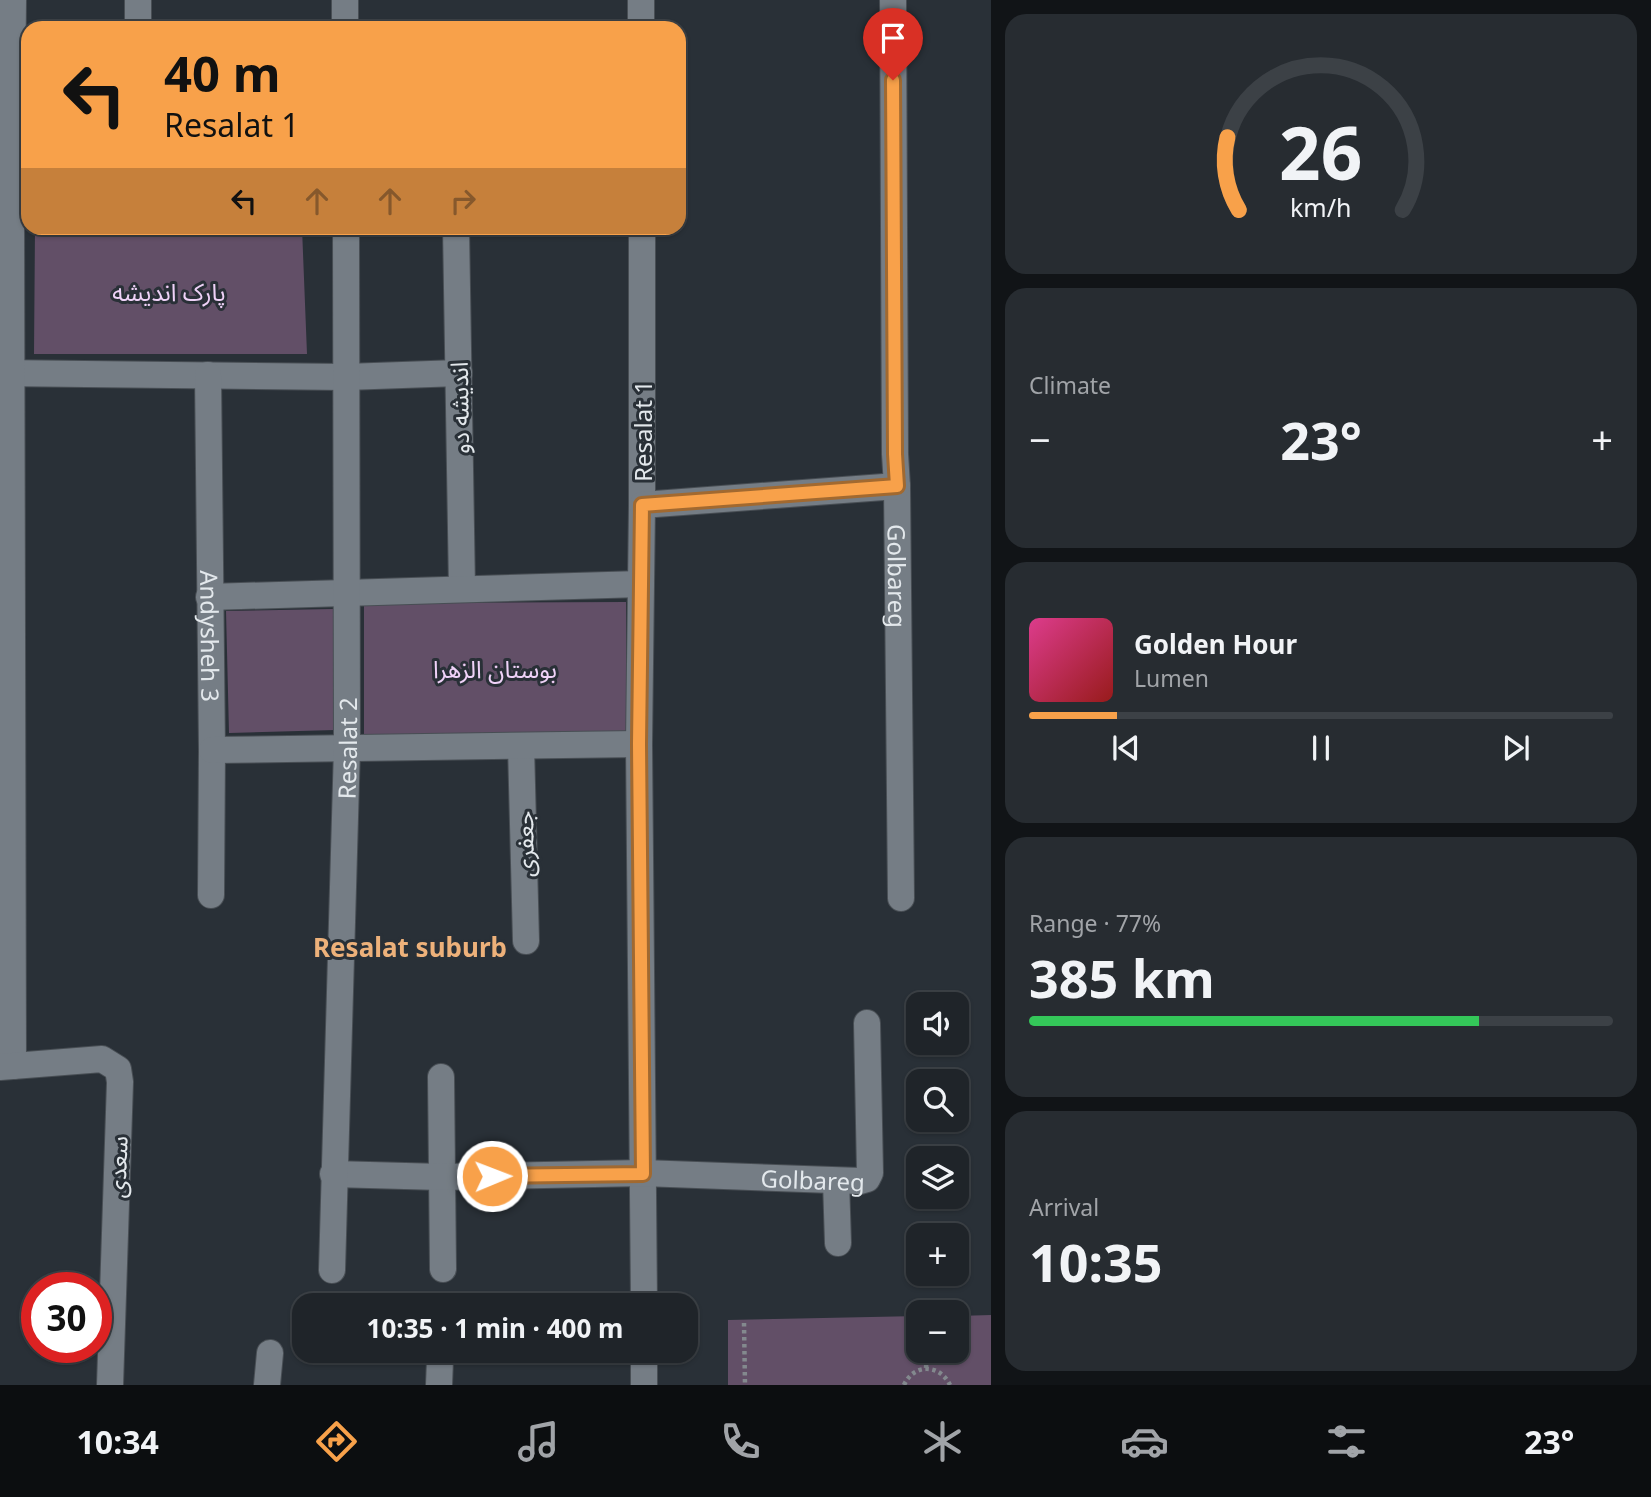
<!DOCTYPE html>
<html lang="en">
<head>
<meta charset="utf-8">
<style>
	body { margin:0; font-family:"Noto Sans","Noto Sans Arabic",sans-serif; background:#272c31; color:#f1f3f6; height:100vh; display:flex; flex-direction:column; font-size:26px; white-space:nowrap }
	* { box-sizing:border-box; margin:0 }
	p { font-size:23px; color:#a1a4a8 }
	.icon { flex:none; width:38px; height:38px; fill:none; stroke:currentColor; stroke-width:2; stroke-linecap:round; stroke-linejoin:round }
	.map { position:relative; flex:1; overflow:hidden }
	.panel { display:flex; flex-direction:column; gap:14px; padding:14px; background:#111417; width:660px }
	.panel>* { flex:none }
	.guide { position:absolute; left:21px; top:21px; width:665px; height:214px; border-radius:21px; box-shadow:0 2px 5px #0004,0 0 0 2px #3c4146; background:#f8a14a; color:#111; overflow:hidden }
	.buttons { position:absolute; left:906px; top:992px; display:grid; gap:14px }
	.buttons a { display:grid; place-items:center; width:63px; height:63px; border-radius:14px; background:#1f2429; box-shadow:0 2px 5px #0004,0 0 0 2px #3c4146; font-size:35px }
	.speed { position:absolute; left:21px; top:1272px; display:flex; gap:14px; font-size:35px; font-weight:700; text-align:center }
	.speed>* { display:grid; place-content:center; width:91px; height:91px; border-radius:50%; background:#1f2429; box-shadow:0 2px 5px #0004,0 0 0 2px #3c4146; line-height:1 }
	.speed .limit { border:10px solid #d22; background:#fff; color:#111 }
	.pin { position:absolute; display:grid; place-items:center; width:60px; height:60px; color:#fff; margin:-72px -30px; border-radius:50% 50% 50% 0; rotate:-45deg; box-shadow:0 0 7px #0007 }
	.pin .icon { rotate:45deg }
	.me { position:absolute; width:77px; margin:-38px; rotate:89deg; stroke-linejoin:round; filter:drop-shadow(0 0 5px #0008) }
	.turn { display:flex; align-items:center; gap:24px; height:147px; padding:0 28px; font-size:32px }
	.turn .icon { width:91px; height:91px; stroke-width:2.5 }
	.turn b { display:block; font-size:49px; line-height:60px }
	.lanes { display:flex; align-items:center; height:66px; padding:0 28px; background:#0003; justify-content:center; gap:35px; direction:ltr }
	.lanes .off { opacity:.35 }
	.big { font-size:52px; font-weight:700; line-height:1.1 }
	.panel .tile { flex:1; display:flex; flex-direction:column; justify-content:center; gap:10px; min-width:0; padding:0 24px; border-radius:21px; background:#272c31 }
	.panel .dial { align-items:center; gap:0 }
	.dial svg { height:182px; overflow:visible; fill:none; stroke:#3c4146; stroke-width:7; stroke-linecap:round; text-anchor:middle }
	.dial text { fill:#f1f3f6; stroke:none }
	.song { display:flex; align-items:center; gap:21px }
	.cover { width:84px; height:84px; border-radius:10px; background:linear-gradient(135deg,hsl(330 70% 55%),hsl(0 70% 35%)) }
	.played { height:7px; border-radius:4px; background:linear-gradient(90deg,#f8a14a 15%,#3c4146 15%) }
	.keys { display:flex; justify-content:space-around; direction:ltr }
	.heat { display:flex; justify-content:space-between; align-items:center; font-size:38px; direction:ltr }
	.charge { height:10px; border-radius:5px; background:linear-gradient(90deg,#34c759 77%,#3c4146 0) }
	.trip { position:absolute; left:292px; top:1293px; width:406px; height:70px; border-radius:21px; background:#1f2429; box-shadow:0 2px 5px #0004,0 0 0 2px #3c4146; font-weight:700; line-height:70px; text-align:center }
	.tab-bar { display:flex; height:112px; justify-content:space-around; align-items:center; background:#0c0e10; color:#a1a4a8 }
	.tab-bar .icon { width:49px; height:49px }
	.tab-bar .active { color:#f8a14a }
	.tab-bar b { font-size:32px; color:#f1f3f6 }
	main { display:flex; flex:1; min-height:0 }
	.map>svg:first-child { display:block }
</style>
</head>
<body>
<main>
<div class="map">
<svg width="992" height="1385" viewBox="0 0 992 1385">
	<rect width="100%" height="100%" fill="#293037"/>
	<path fill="#624f67" d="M35,228H302L307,354H34Z
		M626,602V734L364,735V603Z
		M333,609L335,730L229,733L226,611Z
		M991,1315V1385H728V1320L919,1316V1351H957V1316Z"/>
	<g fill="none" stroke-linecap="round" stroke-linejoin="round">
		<defs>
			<g id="minor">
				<path d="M345,0V28"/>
				<path d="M641,0V28"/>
				<path id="s1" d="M893,0L895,454L897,486L901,898"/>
				<path d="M138,28V0"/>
				<path d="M456,228L462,589"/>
				<path d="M642,228V505L639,744L644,1306"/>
				<path d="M0,373L346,377L459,373"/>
				<path id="s2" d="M208,375L212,750L211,895"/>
				<path d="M642,505L897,486"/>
				<path d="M209,597L641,584"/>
				<path d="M521,746L526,941"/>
				<path d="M212,750L639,744"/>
				<path d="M13,1066L11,197L13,0"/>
				<path d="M0,1067L102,1059L118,1069L120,1082L110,1385"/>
				<path d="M441,1077L443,1269"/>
				<path id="s3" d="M333,1174L441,1177L643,1173L860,1181L867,1179L870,1173L867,1023"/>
				<path d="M836,1181L838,1243"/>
				<path id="s4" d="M332,1270L347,748L346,228"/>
				<path d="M644,1351V1385"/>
				<path d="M267,1385L270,1353"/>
				<path d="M439,1385L440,1360"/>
			</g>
		</defs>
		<use href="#minor" stroke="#484e54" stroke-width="28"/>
		<path stroke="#83898e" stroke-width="4.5" stroke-dasharray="3.5 3.5" stroke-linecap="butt" d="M929,1312V1309
			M744,1323L745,1385
			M926,1368L927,1351
			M904,1385C914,1363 940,1364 950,1385"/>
		<use href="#minor" stroke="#757d85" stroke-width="26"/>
	</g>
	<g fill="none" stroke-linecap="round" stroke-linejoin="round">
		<defs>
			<path id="route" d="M492,1176L643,1174L639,744L642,505L897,486L895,454L893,80"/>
		</defs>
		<use href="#route" stroke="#a16930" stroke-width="18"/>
		<use href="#route" stroke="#f8a14a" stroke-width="12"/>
	</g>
	<g text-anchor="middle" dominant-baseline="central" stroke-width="6" stroke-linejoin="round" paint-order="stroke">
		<g font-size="24" fill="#efd2f8" stroke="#293037">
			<text x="169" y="291">پارک اندیشه</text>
			<text x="495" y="668">بوستان الزهرا</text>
		</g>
		<g font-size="24" fill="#e3e8ec" stroke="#293037">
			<text transform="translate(459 408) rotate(-91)">اندیشه دو</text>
			<text transform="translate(642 431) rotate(-90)">Resalat 1</text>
			<text stroke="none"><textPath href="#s1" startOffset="576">Golbareg</textPath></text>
			<text stroke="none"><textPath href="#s2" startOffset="261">Andysheh 3</textPath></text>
			<text stroke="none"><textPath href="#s4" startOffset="522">Resalat 2</textPath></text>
			<text transform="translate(524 844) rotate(-91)">جعفری</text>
			<text transform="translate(117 1167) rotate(-88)">سعدی</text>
			<text stroke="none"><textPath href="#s3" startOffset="480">Golbareg</textPath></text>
		</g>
		<g font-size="26" font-weight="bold" fill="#edb17a" stroke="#293037">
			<text x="410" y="947">Resalat suburb</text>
		</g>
	</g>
</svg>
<div class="buttons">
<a><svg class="icon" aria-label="sound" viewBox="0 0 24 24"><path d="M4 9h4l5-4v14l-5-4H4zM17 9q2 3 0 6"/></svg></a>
<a><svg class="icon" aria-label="search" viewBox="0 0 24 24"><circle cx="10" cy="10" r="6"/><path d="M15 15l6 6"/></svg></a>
<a><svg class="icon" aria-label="layers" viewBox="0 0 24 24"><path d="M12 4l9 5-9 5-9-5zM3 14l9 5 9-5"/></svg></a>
<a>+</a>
<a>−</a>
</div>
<div class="speed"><div class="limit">30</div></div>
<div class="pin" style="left:893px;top:80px;background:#d93025"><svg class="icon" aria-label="arrive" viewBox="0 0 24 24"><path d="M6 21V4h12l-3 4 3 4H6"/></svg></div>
<svg class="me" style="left:492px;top:1176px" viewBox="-20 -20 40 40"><circle r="17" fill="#f8a14a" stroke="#fff" stroke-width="3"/><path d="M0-11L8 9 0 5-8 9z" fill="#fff"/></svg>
<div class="trip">10:35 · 1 min · 400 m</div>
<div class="guide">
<div class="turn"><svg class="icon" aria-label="left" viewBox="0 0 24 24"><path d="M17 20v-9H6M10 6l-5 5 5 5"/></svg><div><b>40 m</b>Resalat 1</div></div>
<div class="lanes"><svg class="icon" aria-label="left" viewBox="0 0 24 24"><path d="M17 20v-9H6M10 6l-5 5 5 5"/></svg><svg class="icon off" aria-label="ahead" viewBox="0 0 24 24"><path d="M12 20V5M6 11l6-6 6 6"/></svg><svg class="icon off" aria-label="ahead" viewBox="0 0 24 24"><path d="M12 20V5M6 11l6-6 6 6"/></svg><svg class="icon off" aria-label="right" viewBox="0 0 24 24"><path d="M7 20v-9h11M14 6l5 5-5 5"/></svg></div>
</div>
</div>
<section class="panel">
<div class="tile dial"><svg viewBox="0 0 100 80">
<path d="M14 69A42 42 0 1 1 86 69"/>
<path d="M14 69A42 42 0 0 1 9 37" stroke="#f8a14a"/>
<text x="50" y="56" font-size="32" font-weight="700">26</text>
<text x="50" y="72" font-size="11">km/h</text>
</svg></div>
<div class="tile"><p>Climate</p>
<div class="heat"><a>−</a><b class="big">23°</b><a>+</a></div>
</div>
<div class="tile">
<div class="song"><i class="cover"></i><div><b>Golden Hour</b><p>Lumen</p></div></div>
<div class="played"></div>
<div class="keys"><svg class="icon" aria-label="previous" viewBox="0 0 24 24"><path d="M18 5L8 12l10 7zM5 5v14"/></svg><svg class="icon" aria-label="pause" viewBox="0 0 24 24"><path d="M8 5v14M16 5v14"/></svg><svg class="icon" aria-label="next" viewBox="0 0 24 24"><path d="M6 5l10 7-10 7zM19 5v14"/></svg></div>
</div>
<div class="tile"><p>Range · 77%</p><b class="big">385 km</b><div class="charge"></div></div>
<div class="tile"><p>Arrival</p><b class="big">10:35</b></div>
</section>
</main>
<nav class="tab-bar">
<b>10:34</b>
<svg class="icon active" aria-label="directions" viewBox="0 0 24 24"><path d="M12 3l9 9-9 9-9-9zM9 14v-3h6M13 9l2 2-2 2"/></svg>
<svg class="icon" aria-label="music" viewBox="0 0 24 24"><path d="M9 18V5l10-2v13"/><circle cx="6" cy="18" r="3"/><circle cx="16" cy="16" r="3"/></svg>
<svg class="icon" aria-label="phone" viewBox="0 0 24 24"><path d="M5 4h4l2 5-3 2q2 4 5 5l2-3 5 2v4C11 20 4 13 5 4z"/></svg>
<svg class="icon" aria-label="climate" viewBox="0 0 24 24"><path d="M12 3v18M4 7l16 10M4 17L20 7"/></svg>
<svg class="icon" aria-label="car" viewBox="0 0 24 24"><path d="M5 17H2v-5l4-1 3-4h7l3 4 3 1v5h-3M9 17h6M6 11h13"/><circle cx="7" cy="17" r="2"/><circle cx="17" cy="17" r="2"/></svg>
<svg class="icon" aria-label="filters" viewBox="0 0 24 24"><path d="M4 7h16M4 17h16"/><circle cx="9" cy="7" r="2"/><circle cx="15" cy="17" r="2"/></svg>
<b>23°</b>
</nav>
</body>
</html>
